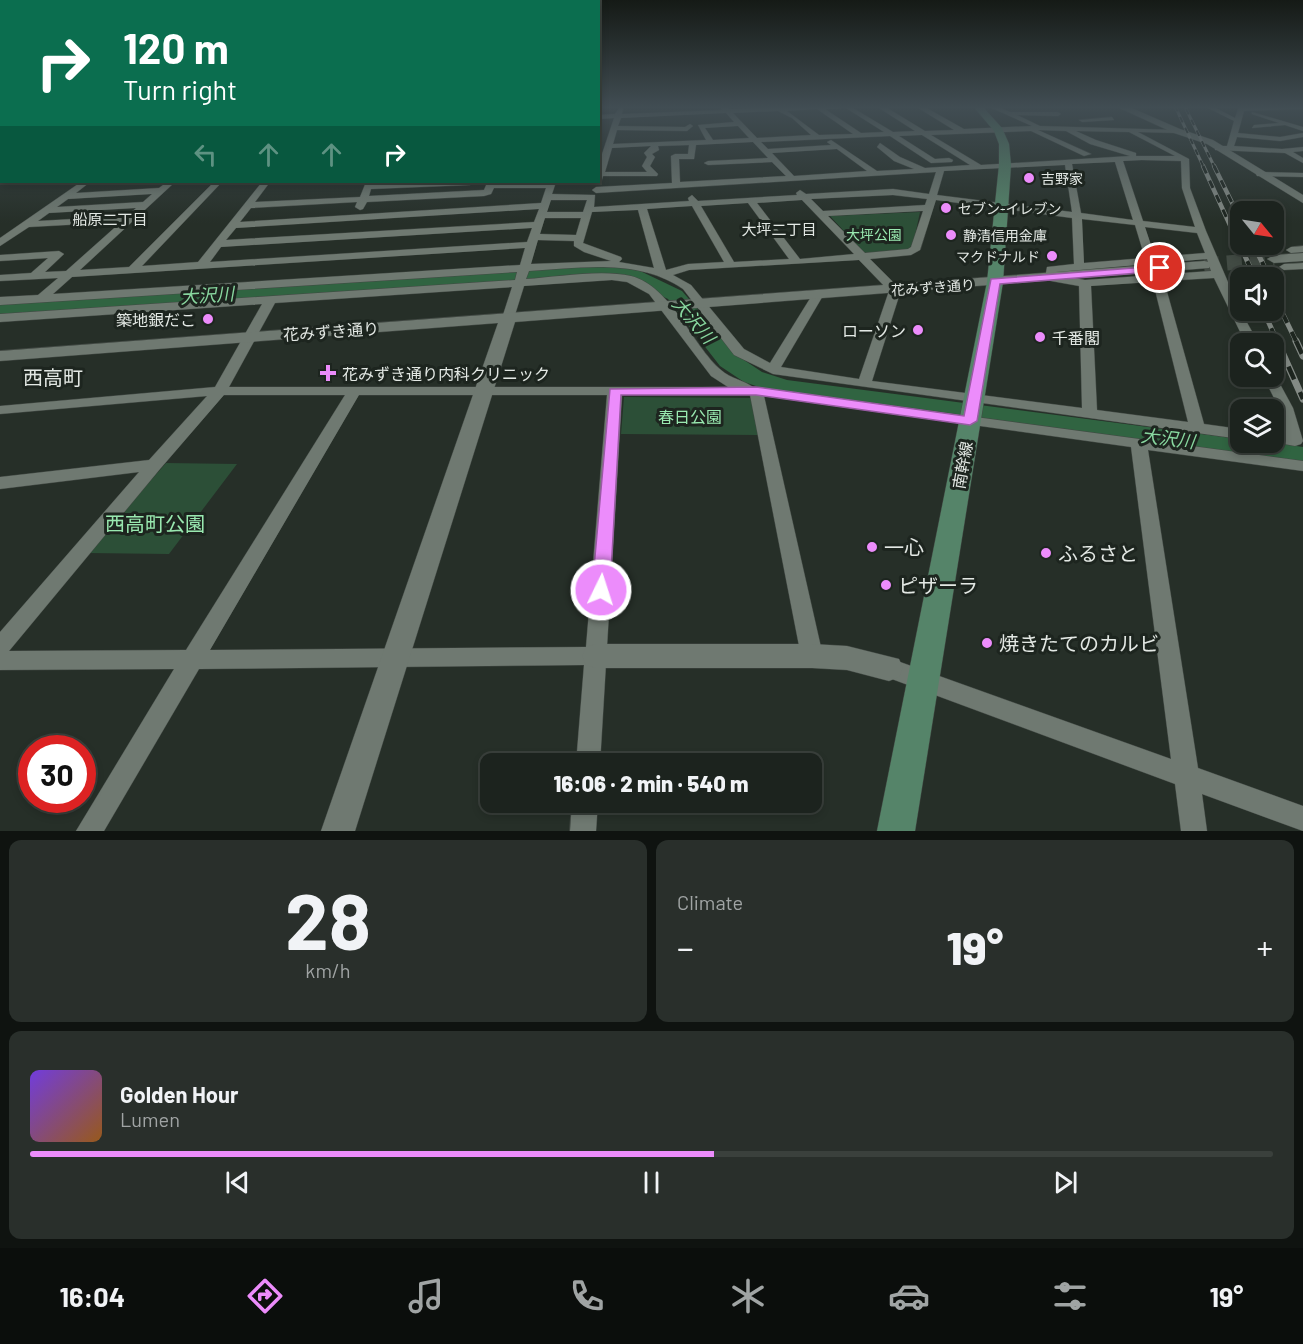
<!DOCTYPE html>
<html lang="en">
<head>
<meta charset="utf-8">
<style>
	body { margin:0; font-family:Barlow,"Noto Sans JP",sans-serif; background:#292f2b; color:#f1f3f6; height:100vh; display:flex; flex-direction:column; font-size:22px; white-space:nowrap }
	* { box-sizing:border-box; margin:0 }
	p { font-size:20px; color:#a0a4a4 }
	.icon { flex:none; width:33px; height:33px; fill:none; stroke:currentColor; stroke-width:2; stroke-linecap:round; stroke-linejoin:round }
	.map { position:relative; height:831px; overflow:hidden }
	.details { display:flex; flex-direction:column; gap:9px; padding:9px; background:#0f1310; flex:1 }
	.details>* { flex:none }
	.hud { position:absolute; left:0px; top:0px; width:600px; height:183px; box-shadow:0 3px 9px #0003,0 0 0 2px #3a403c; background:#0b6e4f; color:#fff; overflow:hidden }
	.needle { width:39px; rotate:120deg }
	.fabs { position:absolute; left:1230px; top:201px; display:grid; gap:12px }
	.fabs a { display:grid; place-items:center; width:54px; height:54px; border-radius:12px; background:#1c231e; box-shadow:0 3px 9px #0003,0 0 0 2px #3a403c; font-size:30px }
	.speed { position:absolute; left:18px; top:735px; display:flex; gap:12px; font-size:30px; font-weight:700; text-align:center }
	.speed>* { display:grid; place-content:center; width:78px; height:78px; border-radius:50%; background:#1c231e; box-shadow:0 3px 9px #0003,0 0 0 2px #3a403c; line-height:1 }
	.speed .limit { border:9px solid #d22; background:#fff; color:#111 }
	.pin { position:absolute; display:grid; place-items:center; width:51px; height:51px; color:#fff; margin:-26px; border:3px solid #fff; border-radius:50%; box-shadow:0 2px 6px #0007 }
	.me { position:absolute; width:66px; margin:-33px; rotate:4deg; stroke-linejoin:round; filter:drop-shadow(0 0 4px #0008) }
	.turn { display:flex; align-items:center; gap:21px; height:126px; padding:0 24px; font-size:27px }
	.turn .icon { width:78px; height:78px; stroke-width:2.5 }
	.turn b { display:block; font-size:42px; line-height:51px }
	.lanes { display:flex; align-items:center; height:57px; padding:0 24px; background:#0003; justify-content:center; gap:30px; direction:ltr }
	.lanes .off { opacity:.35 }
	.big { font-size:45px; font-weight:800; line-height:1.1 }
	.details .card { flex:1; display:flex; flex-direction:column; justify-content:center; gap:9px; min-width:0; padding:0 21px; border-radius:12px; background:#292f2b }
	.details .dial { align-items:center; gap:0 }
	.dial b { font-size:78px; line-height:1 }
	.song { display:flex; align-items:center; gap:18px }
	.cover { width:72px; height:72px; border-radius:9px; background:linear-gradient(135deg,hsl(260 70% 55%),hsl(30 70% 35%)) }
	.played { height:6px; border-radius:3px; background:linear-gradient(90deg,#ec8cfb 55%,#3a403c 55%) }
	.keys { display:flex; justify-content:space-around; direction:ltr }
	.heat { display:flex; justify-content:space-between; align-items:center; font-size:33px; direction:ltr }
	.details .tiles { flex:1; display:grid; gap:9px; grid-template-columns:1fr 1fr }
	.card:last-child { grid-column:span 2 }
	.trip { position:absolute; left:480px; top:753px; width:342px; height:60px; border-radius:12px; background:#1c231e; box-shadow:0 3px 9px #0003,0 0 0 2px #3a403c; font-weight:800; line-height:60px; text-align:center }
	.tab-bar { display:flex; height:96px; justify-content:space-around; align-items:center; background:#0b0e0c; color:#a0a4a4 }
	.tab-bar .icon { width:42px; height:42px }
	.tab-bar .active { color:#ec8cfb }
	.tab-bar b { font-size:27px; color:#f1f3f6 }
	.map>svg:first-child { display:block }
</style>
</head>
<body>
<div class="map">
<svg width="1303" height="831" viewBox="0 0 1303 831">
	<rect width="100%" height="100%" fill="#262f28"/>
	<path fill="#2c4f37" d="M920,212L913,245L908,249L866,255L830,216Z
		M624,397L753,398L759,435L621,434Z
		M166,463L237,464L169,554L87,553Z"/>
	<g fill="none" stroke-linecap="round" stroke-linejoin="round">
		<path fill="#306441" fill-rule="evenodd" d="M601,265L636,269L682,291L738,356L762,372L787,380L1240,439V442H1270L1303,447V465L774,392L744,382L720,366L668,299L625,279L601,277L0,314V302Z"/>
		<path stroke="#424b44" stroke-width="15" stroke-dasharray="15 8" stroke-linecap="butt" d="M1204,265L1274,259"/>
		<defs>
			<path id="minor" d="M720,106H726L729,109L855,106L853,108L893,132L915,131L876,106H884L925,131L954,130L915,106H923L964,129L1032,126L987,106H996L1010,112H1058L1061,114L1058,116L1017,115L1040,126L1179,130L1177,133L1138,132L1189,159L1190,188L1206,231L1240,310L1259,344H1246L1214,278L1164,281L1204,424L1240,429V439L773,374L734,355L683,289C638,258 580,268 529,271L526,279C557,277 601,269 631,276C671,286 692,345 721,370C731,379 744,380 753,387L1303,461V471L1148,450L1198,768L1303,806V831L1202,794L1207,831H1181L1175,784L881,675L878,668L881,661L889,658L1171,759L1131,447L764,396L823,656L820,663L812,665L804,663L801,656L750,395H622L600,764H576L584,665L199,669L104,831H76L174,669L0,670V632L139,472L0,489V477L149,460L207,396L0,414V406L215,387L262,304L0,322V314L515,280L517,272L0,305V297L38,295L58,278L0,281V275L31,273L48,258L0,261V255L59,251L64,254L45,272L66,271L121,222L29,227L0,246V238L81,182H90L76,193L159,188L167,182H175L80,270L129,267L214,182H222L142,266L198,262L262,182H270L255,202L360,197L366,182H374L373,184L474,182L470,185L371,189L369,196L484,190L487,183L490,182H551L555,185L552,194L595,195L594,207L689,201L688,198L692,195L698,201L797,195L796,193L800,190L806,194L893,189L929,194L936,172L596,193L592,190L596,187L672,183L671,156L675,154H688L689,145L658,146L659,150L652,154L655,157L650,166L658,174L657,176H603L601,183H595L598,182V166L614,118L598,119V115L615,114L620,107L623,109L622,114L722,110ZM846,108L884,132L861,133L825,109ZM817,109L853,134L819,135L787,111ZM778,111L792,118L811,135L757,138L733,113ZM726,113L734,122L698,125L706,140L613,144L617,130L687,131L693,126L690,124L685,127L618,126L621,118ZM738,126L749,138L713,140L705,128ZM1038,130L1066,131L1090,144L1130,156L981,165L931,135L1031,131L1084,156L1091,154ZM1076,131L1129,132L1175,156H1136V153L1096,140ZM922,135L970,165L925,168L900,157L880,143L877,147L894,161L914,169L877,171L831,140L827,142L831,145L768,149L761,142L890,136L931,163L952,162L953,160L949,158L935,159L899,136ZM753,142L768,158L708,161L704,163L708,165L772,162L786,176L680,182L679,159H694L696,145ZM651,146L644,153L647,157L642,166L647,172H605L612,148ZM837,149L867,171L794,176L772,153ZM1142,160L1181,161L1182,188L1195,227L1143,221L1123,161ZM1115,162L1133,220L1081,213L1072,164ZM1065,165L1072,212L937,195L944,171ZM494,188H546L541,203L240,222L251,208L357,202L355,207L360,210L363,209L367,202L484,196L491,194ZM152,194L143,202L57,207L68,199ZM893,195L927,199L925,205L823,211L811,199ZM551,200H587L583,212H547ZM802,200L854,254L800,259L757,203ZM936,200L1072,218L1074,264L1047,267L1045,278L1051,281L1079,286L1082,408L872,381L901,290L870,259L911,255L920,250ZM748,203L789,259L734,262L701,206ZM692,206L724,262L688,264L666,270L647,209ZM136,208L127,216L38,221L49,213ZM539,209L534,222L226,240L236,228ZM638,210L654,268L619,262L622,259L621,257L583,243L592,212ZM923,211L911,247L908,249L865,253L828,216ZM545,218H581L576,235L540,234ZM1082,219L1135,225L1145,258L1084,263ZM1145,227L1197,233L1205,253L1155,257ZM532,228L527,242L210,262L221,247ZM538,240L574,241V246L584,252L611,261L531,264ZM525,248L520,265L53,294L72,277ZM1207,259L1211,271L1085,280L1057,275L1056,272ZM859,260L889,291L859,379L781,367L824,294L822,292H814L770,363L744,349L691,285L673,275L689,270ZM612,280L627,282L649,294L711,376L728,387H229L275,303L512,287L502,318L508,322L514,318L524,286ZM1153,282L1188,422L1097,410L1091,286ZM224,395H345L186,650L9,651L160,469ZM359,395H607L586,647L210,650Z
				M1204,106H1212L1235,118L1238,109L1241,107L1303,106V109L1244,111L1238,133L1280,137L1303,133V137L1280,141L1237,137L1234,146L1282,149L1303,147V151L1293,152L1303,158V163L1285,153L1215,150V146H1227L1234,121Z
				M1252,112L1303,127V131L1285,125L1252,128L1254,125L1279,123L1252,114Z
				M2,114V119H0V115Z
				M1112,117L1114,120L1082,122L1079,120Z
				M0,166H2L0,171Z
				M1260,172L1303,173V177L1257,176L1256,174Z
				M1303,246V252L1291,253L1286,250L1291,247Z
				M1303,263V269L1284,270L1279,267L1284,264Z
				M1274,373L1293,408L1303,441L1301,444L1295,446L1273,442L1274,433L1286,435L1279,408L1263,376H1274Z
				M572,802H598L596,831H570Z"/>
			<path id="tertiary" d="M1115,106H1127L1180,129L1213,140L1303,195V203L1207,144L1174,133Z
				M0,138H2V144H0Z
				M1303,253V261L1274,263L1267,259L1274,255Z
				M1204,261L1209,262L1211,265L1209,268L515,322L355,831H321L498,323L0,361V351Z
				M596,644H812L847,646L899,659L903,668L899,677L889,681L847,670L812,668H596L586,665L582,656L586,647Z"/>
			<path id="secondary" d="M973,106H982L1002,128L1009,144L1011,165L1003,282L915,831H877L987,282L999,165V144L994,131Z"/>
		</defs>
		<use href="#minor" stroke="#424944" stroke-width="1"/>
		<use href="#tertiary" stroke="#424944" stroke-width="1"/>
		<use href="#secondary" stroke="#424944" stroke-width="1"/>
		<use href="#minor" fill="#6f7971" fill-rule="evenodd"/>
		<use href="#tertiary" fill="#6f7971" fill-rule="evenodd"/>
		<use href="#secondary" fill="#558469" fill-rule="evenodd"/>
		<defs>
			<path id="rail-far3" d="M1175,106L1204,168
				M1186,109L1215,168"/>
			<path id="rail-far2" d="M1203,166L1239,245
				M1214,166L1240,219"/>
			<path id="rail-far1" d="M1239,243L1255,278
				M1253,244L1270,278
				M1274,296L1297,343
				M1263,310L1278,343"/>
			<path id="rail" d="M1277,341L1303,399
				M1296,341L1303,356"/>
		</defs>
		<use href="#rail-far3" stroke="#838a85" stroke-width="3"/>
		<use href="#rail-far2" stroke="#838a85" stroke-width="4.5"/>
		<use href="#rail-far1" stroke="#838a85" stroke-width="5"/>
		<use href="#rail" stroke="#838a85" stroke-width="7"/>
		<use href="#rail-far3" stroke="#1d251f" stroke-width="2" stroke-dasharray="6" stroke-linecap="butt"/>
		<use href="#rail-far2" stroke="#1d251f" stroke-width="3" stroke-dasharray="8" stroke-linecap="butt"/>
		<use href="#rail-far1" stroke="#1d251f" stroke-width="4" stroke-dasharray="10" stroke-linecap="butt"/>
		<use href="#rail" stroke="#1d251f" stroke-width="4.5" stroke-dasharray="14" stroke-linecap="butt"/>
	</g>
	<linearGradient id="sky" x2="0" y2="1"><stop stop-color="#151a16"/><stop offset="0.48" stop-color="#414d53"/><stop offset="1" stop-color="#414d53" stop-opacity="0"/></linearGradient>
	<rect width="1303" height="223" fill="url(#sky)"/>
	<path fill="#ec8cfb" stroke="#995ba3" stroke-width="1.5" d="M1160,266H1164V271L1000,284L977,421L970,425L756,395H621L610,590L607,595L601,597L594,595L592,590L610,389L756,387L964,416L991,279Z"/>
	<g fill="#ec8cfb" stroke="#1d251f" stroke-width="2">
		<circle cx="1029" cy="178" r="6"/>
		<circle cx="946" cy="208" r="6"/>
		<circle cx="951" cy="235" r="6"/>
		<circle cx="1052" cy="256" r="6"/>
		<circle cx="208" cy="319" r="6"/>
		<circle cx="918" cy="330" r="6"/>
		<circle cx="1040" cy="337" r="6"/>
		<path d="M325 364h6v6h6v6h-6v6h-6v-6h-6v-6h6z"/>
		<circle cx="872" cy="547" r="6"/>
		<circle cx="1046" cy="553" r="6"/>
		<circle cx="886" cy="585" r="6"/>
		<circle cx="987" cy="643" r="6"/>
	</g>
	<g text-anchor="middle" dominant-baseline="central" stroke-width="6" stroke-linejoin="round" paint-order="stroke">
		<g font-size="14" fill="#e3e8e4" stroke="#1d251f" text-anchor="start">
			<text x="1041" y="178">吉野家</text>
			<text x="958" y="208">セブン-イレブン</text>
			<text x="963" y="235">静清信用金庫</text>
			<text x="1040" y="256" text-anchor="end">マクドナルド</text>
		</g>
		<g font-size="14" fill="#99e9b0" stroke="#1d251f">
			<text x="874" y="234">大坪公園</text>
		</g>
		<g font-size="14" fill="#e3e8e4" stroke="#1d251f">
			<text transform="translate(933 287) rotate(-4)">花みずき通り</text>
		</g>
		<g font-size="15" fill="#e3e8e4" stroke="#1d251f">
			<text x="110" y="219">船原二丁目</text>
			<text x="779" y="229">大坪二丁目</text>
		</g>
		<g font-size="16" fill="#e3e8e4" stroke="#1d251f" text-anchor="end">
			<text x="196" y="319">築地銀だこ</text>
			<text x="906" y="330">ローソン</text>
			<text x="1052" y="337" text-anchor="start">千番閣</text>
			<text x="342" y="373" text-anchor="start">花みずき通り内科クリニック</text>
		</g>
		<g font-size="16" fill="#e3e8e4" stroke="#1d251f">
			<text transform="translate(331 331) rotate(-4)">花みずき通り</text>
			<text transform="translate(962 465) rotate(-80)">南幹線</text>
		</g>
		<g font-size="16" fill="#99e9b0" stroke="#1d251f">
			<text x="690" y="416">春日公園</text>
		</g>
		<g font-size="18" font-style="italic" fill="#88d79f" stroke="#1d251f">
			<text transform="translate(207 295) rotate(-4)">大沢川</text>
			<text transform="translate(694 320) rotate(49)">大沢川</text>
			<text transform="translate(1168 438) rotate(7)">大沢川</text>
		</g>
		<g font-size="20" fill="#e3e8e4" stroke="#1d251f">
			<text x="53" y="377">西高町</text>
		</g>
		<g font-size="20" fill="#99e9b0" stroke="#1d251f">
			<text x="155" y="523">西高町公園</text>
		</g>
		<g font-size="20" fill="#e3e8e4" stroke="#1d251f" text-anchor="start">
			<text x="884" y="547">一心</text>
			<text x="1058" y="553">ふるさと</text>
			<text x="898" y="585">ピザーラ</text>
			<text x="999" y="643">焼きたてのカルビ</text>
		</g>
	</g>
</svg>
<div class="fabs">
<a><svg class="needle" viewBox="-14 -14 28 28"><path d="M0-13l5 13h-10z" fill="#e53935"/><path d="M0 13l5-13h-10z" fill="#a0a4a4"/></svg></a>
<a><svg class="icon" aria-label="sound" viewBox="0 0 24 24"><path d="M4 9h4l5-4v14l-5-4H4zM17 9q2 3 0 6"/></svg></a>
<a><svg class="icon" aria-label="search" viewBox="0 0 24 24"><circle cx="10" cy="10" r="6"/><path d="M15 15l6 6"/></svg></a>
<a><svg class="icon" aria-label="layers" viewBox="0 0 24 24"><path d="M12 4l9 5-9 5-9-5zM3 14l9 5 9-5"/></svg></a>
</div>
<div class="speed"><div class="limit">30</div></div>
<div class="pin" style="left:1160px;top:268px;background:#d93025"><svg class="icon" aria-label="arrive" viewBox="0 0 24 24"><path d="M6 21V4h12l-3 4 3 4H6"/></svg></div>
<svg class="me" style="left:601px;top:590px" viewBox="-20 -20 40 40"><circle r="17" fill="#ec8cfb" stroke="#fff" stroke-width="3"/><path d="M0-11L8 9 0 5-8 9z" fill="#fff"/></svg>
<div class="trip">16:06 · 2 min · 540 m</div>
<div class="hud">
<div class="turn"><svg class="icon" aria-label="right" viewBox="0 0 24 24"><path d="M7 20v-9h11M14 6l5 5-5 5"/></svg><div><b>120 m</b>Turn right</div></div>
<div class="lanes"><svg class="icon off" aria-label="left" viewBox="0 0 24 24"><path d="M17 20v-9H6M10 6l-5 5 5 5"/></svg><svg class="icon off" aria-label="ahead" viewBox="0 0 24 24"><path d="M12 20V5M6 11l6-6 6 6"/></svg><svg class="icon off" aria-label="ahead" viewBox="0 0 24 24"><path d="M12 20V5M6 11l6-6 6 6"/></svg><svg class="icon" aria-label="right" viewBox="0 0 24 24"><path d="M7 20v-9h11M14 6l5 5-5 5"/></svg></div>
</div>
</div>
<section class="details">
<div class="tiles">
<div class="card dial"><b>28</b><p>km/h</p></div>
<div class="card"><p>Climate</p>
<div class="heat"><a>−</a><b class="big">19°</b><a>+</a></div>
</div>
<div class="card">
<div class="song"><i class="cover"></i><div><b>Golden Hour</b><p>Lumen</p></div></div>
<div class="played"></div>
<div class="keys"><svg class="icon" aria-label="previous" viewBox="0 0 24 24"><path d="M18 5L8 12l10 7zM5 5v14"/></svg><svg class="icon" aria-label="pause" viewBox="0 0 24 24"><path d="M8 5v14M16 5v14"/></svg><svg class="icon" aria-label="next" viewBox="0 0 24 24"><path d="M6 5l10 7-10 7zM19 5v14"/></svg></div>
</div>
</div>
</section>
<nav class="tab-bar">
<b>16:04</b>
<svg class="icon active" aria-label="directions" viewBox="0 0 24 24"><path d="M12 3l9 9-9 9-9-9zM9 14v-3h6M13 9l2 2-2 2"/></svg>
<svg class="icon" aria-label="music" viewBox="0 0 24 24"><path d="M9 18V5l10-2v13"/><circle cx="6" cy="18" r="3"/><circle cx="16" cy="16" r="3"/></svg>
<svg class="icon" aria-label="phone" viewBox="0 0 24 24"><path d="M5 4h4l2 5-3 2q2 4 5 5l2-3 5 2v4C11 20 4 13 5 4z"/></svg>
<svg class="icon" aria-label="climate" viewBox="0 0 24 24"><path d="M12 3v18M4 7l16 10M4 17L20 7"/></svg>
<svg class="icon" aria-label="car" viewBox="0 0 24 24"><path d="M5 17H2v-5l4-1 3-4h7l3 4 3 1v5h-3M9 17h6M6 11h13"/><circle cx="7" cy="17" r="2"/><circle cx="17" cy="17" r="2"/></svg>
<svg class="icon" aria-label="filters" viewBox="0 0 24 24"><path d="M4 7h16M4 17h16"/><circle cx="9" cy="7" r="2"/><circle cx="15" cy="17" r="2"/></svg>
<b>19°</b>
</nav>
</body>
</html>
